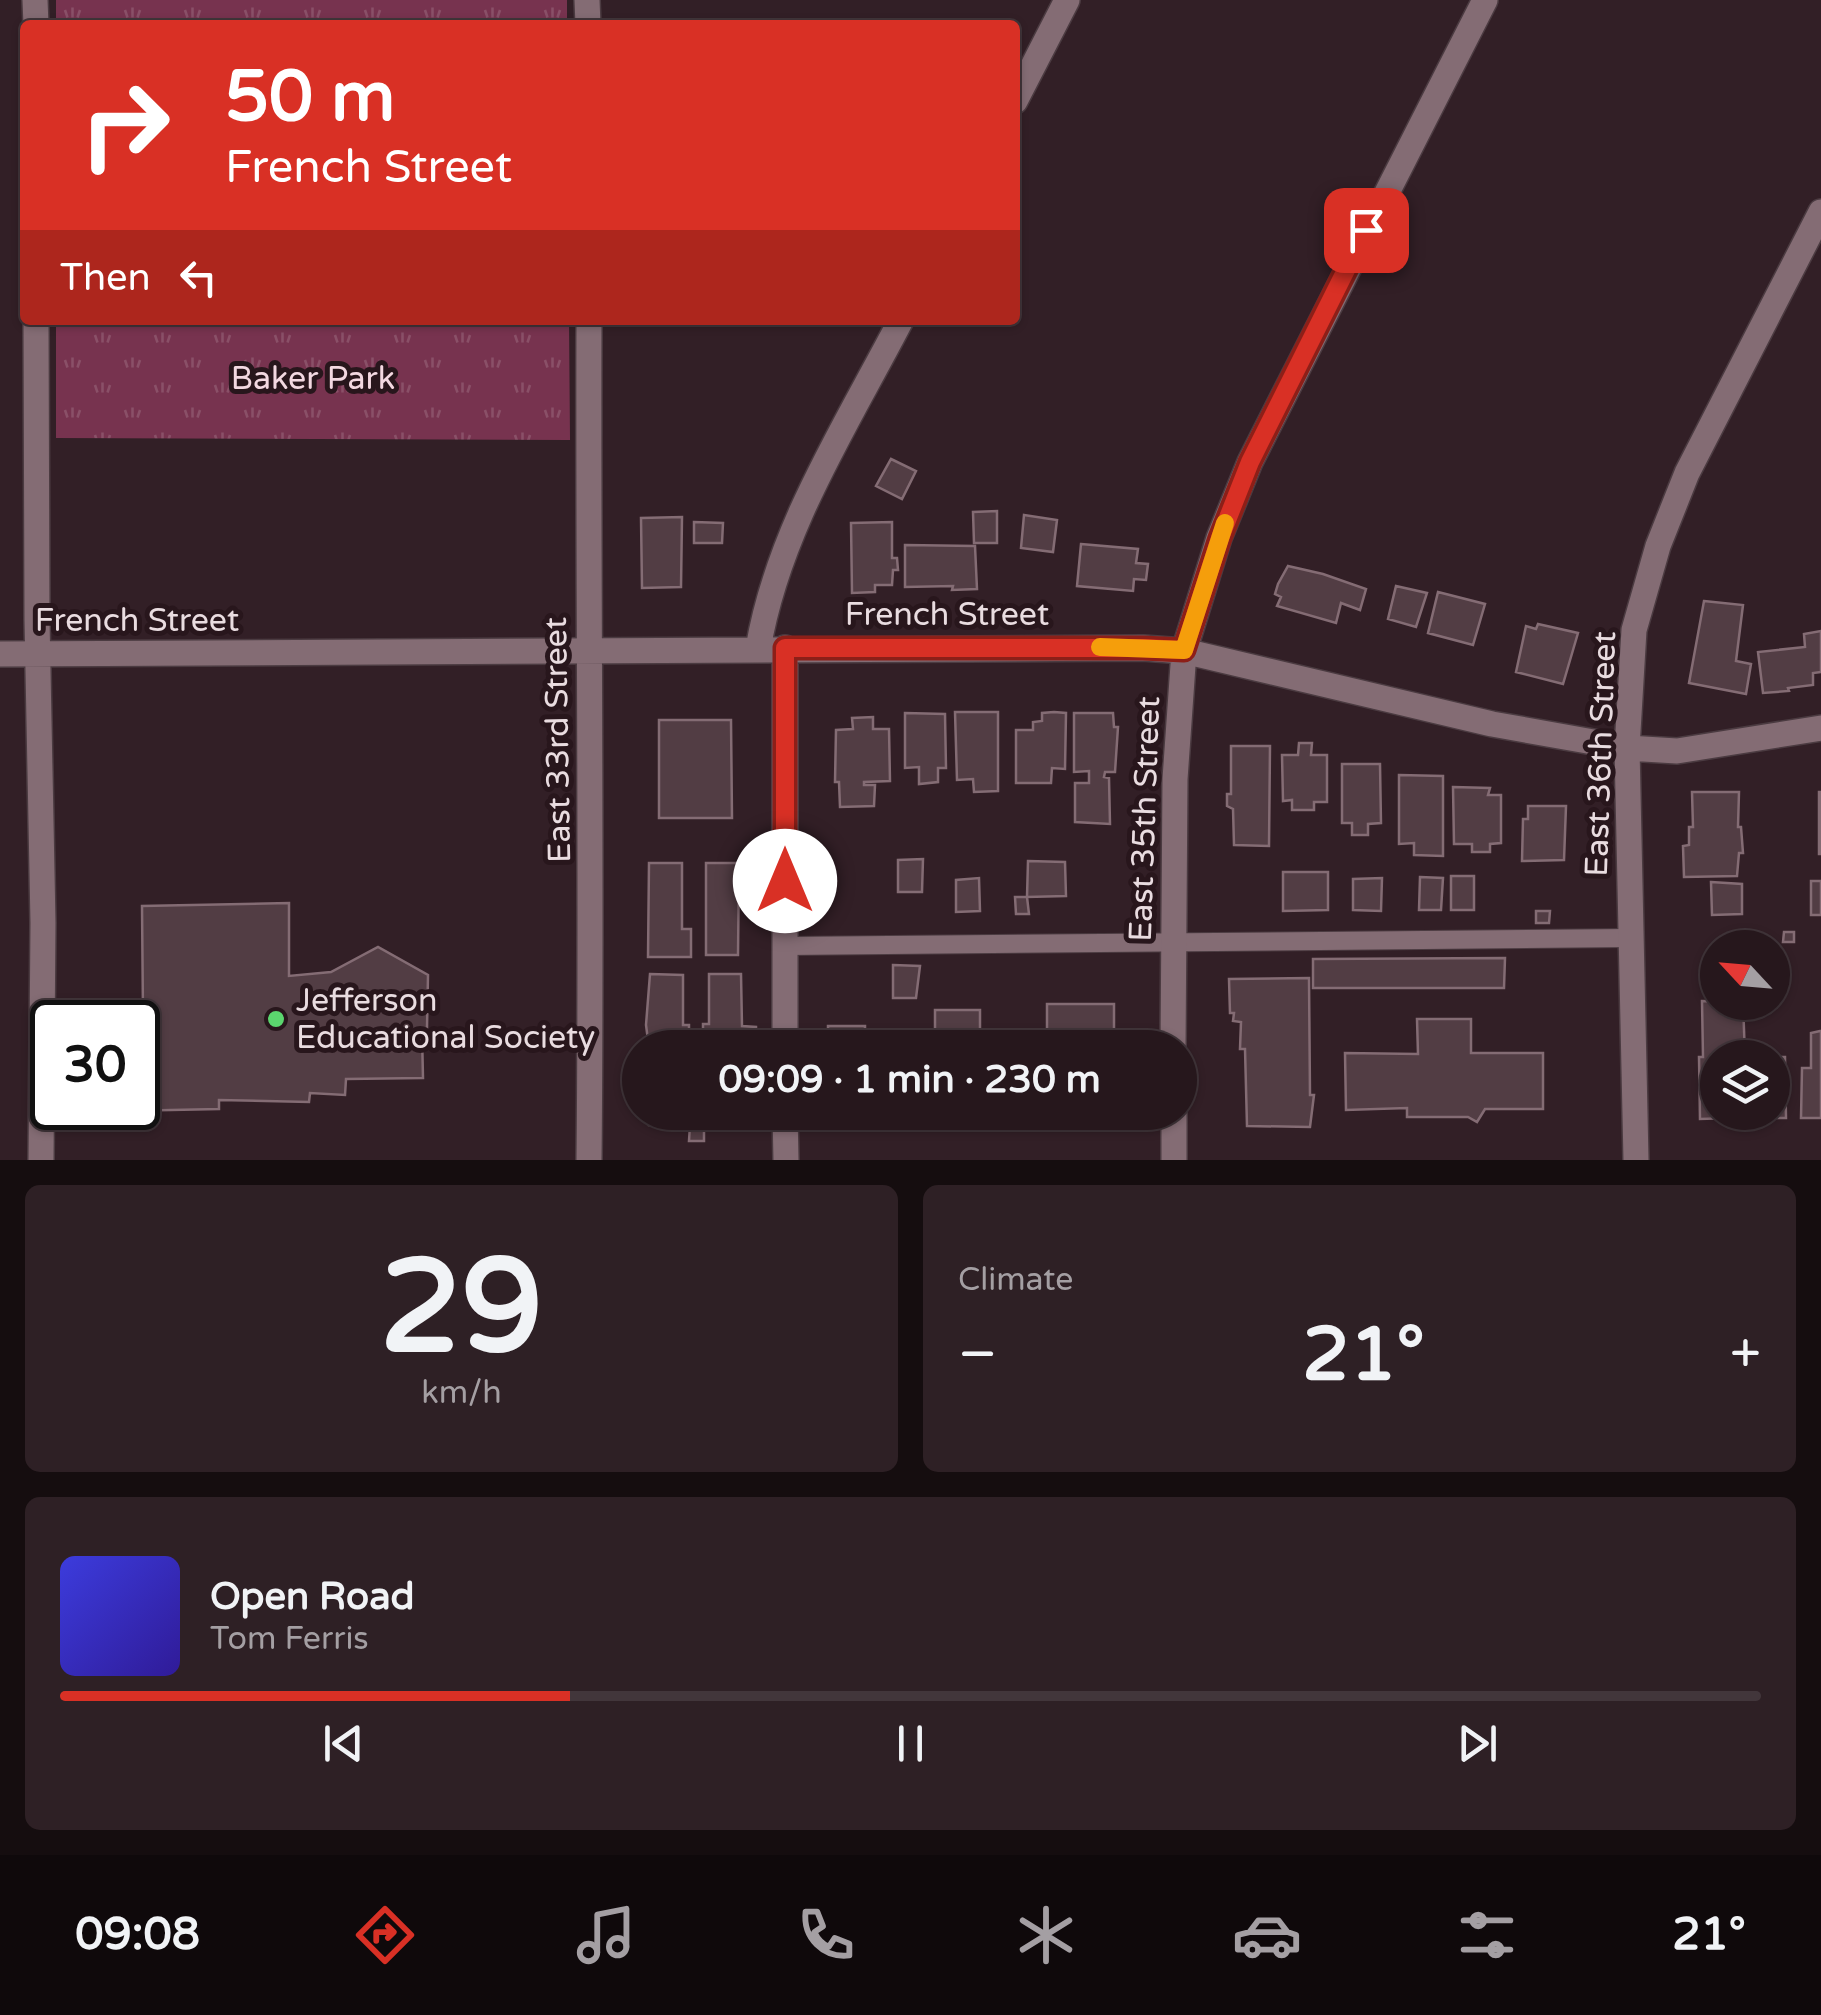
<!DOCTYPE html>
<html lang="en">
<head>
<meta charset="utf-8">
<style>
	body { margin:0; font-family:"Varela Round",sans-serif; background:#2e2025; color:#f1f3f6; height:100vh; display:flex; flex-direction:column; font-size:38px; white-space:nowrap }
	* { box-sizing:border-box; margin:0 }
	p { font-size:32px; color:#a49fa3 }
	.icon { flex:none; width:55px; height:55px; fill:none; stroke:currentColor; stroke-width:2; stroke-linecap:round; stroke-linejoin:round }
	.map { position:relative; height:1160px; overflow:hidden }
	.side { display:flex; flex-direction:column; gap:25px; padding:25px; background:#150d0f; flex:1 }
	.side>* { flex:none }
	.hud { position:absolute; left:20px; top:20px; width:1000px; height:305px; border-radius:10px; box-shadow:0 2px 8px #0004,0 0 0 2px #42363b; background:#d93025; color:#fff; overflow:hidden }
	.needle { width:65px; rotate:296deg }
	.fabs { position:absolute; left:1700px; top:930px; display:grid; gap:20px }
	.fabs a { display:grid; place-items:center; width:90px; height:90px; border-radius:50%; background:#26171c; box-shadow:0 2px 8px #0004,0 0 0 2px #42363b; font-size:50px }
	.speed { position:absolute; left:30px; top:1000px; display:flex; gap:20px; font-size:50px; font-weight:700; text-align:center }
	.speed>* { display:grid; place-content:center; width:130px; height:130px; border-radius:50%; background:#26171c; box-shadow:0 2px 8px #0004,0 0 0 2px #42363b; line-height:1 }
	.speed .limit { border:5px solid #111; border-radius:15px; background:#fff; color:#111 }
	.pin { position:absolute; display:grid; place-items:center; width:85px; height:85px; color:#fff; margin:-42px; border-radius:20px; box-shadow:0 5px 15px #0006 }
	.me { position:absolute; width:110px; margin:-55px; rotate:0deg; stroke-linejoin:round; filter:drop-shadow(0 0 8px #0008) }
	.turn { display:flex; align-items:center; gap:35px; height:210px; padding:0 40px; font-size:45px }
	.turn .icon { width:130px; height:130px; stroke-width:2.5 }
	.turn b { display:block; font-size:70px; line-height:85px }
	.then { display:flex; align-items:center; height:95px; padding:0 40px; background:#0003; gap:20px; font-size:38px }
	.big { font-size:75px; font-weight:800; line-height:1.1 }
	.side .tile { flex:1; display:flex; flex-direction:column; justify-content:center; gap:15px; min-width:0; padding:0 35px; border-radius:15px; background:#2e2025 }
	.side .dial { align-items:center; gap:0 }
	.dial b { font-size:130px; line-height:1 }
	.song { display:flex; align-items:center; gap:30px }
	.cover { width:120px; height:120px; border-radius:15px; background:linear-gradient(135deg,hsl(240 70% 55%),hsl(250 70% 35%)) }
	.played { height:10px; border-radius:5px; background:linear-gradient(90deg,#d93025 30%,#42363b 30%) }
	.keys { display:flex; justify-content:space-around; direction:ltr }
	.heat { display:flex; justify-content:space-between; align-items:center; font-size:55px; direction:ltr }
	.side .tiles { flex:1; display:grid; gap:25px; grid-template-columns:1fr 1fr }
	.tile:last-child { grid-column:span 2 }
	.trip { position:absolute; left:622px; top:1030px; width:575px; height:100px; border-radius:50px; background:#26171c; box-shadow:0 2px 8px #0004,0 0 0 2px #42363b; font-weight:800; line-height:100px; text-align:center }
	.dock { display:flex; height:160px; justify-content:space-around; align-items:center; background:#0f090b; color:#a49fa3 }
	.dock .icon { width:70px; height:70px }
	.dock .selected { color:#d93025 }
	.dock b { font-size:45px; color:#f1f3f6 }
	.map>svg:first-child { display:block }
</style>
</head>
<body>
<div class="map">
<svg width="1821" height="1160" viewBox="0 0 1821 1160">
	<defs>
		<pattern id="park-tufts" width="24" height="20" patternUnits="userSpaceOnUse" patternTransform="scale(2.5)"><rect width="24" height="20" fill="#77334f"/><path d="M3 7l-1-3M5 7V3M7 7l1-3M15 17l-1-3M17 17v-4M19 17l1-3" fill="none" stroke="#8a5068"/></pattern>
	</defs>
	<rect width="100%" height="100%" fill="#321f26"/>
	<path fill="url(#park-tufts)" d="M56,0H567V25H56Z
		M56,320H569L570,440L56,438Z"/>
	<path fill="#523d44" stroke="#846c74" stroke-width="2.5" d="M891,459L916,471L902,499L876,486Z
		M997,511V543H974L973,512Z
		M1024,515L1057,520L1053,552L1021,548Z
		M682,517L681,587L642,588L641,518Z
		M694,522L723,523L722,543H694Z
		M892,522V558H897L898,570H893L892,585H875V592L852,593L851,523Z
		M1081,544L1138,549L1136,563L1148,564L1146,580L1134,579L1133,591L1077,586Z
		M905,545L975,546L977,589L952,590L953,586L905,587Z
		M1288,566L1323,574L1366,589L1360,610L1341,603L1336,623L1277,606L1281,597L1275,594L1278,584Z
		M1396,586L1427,593L1416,627L1388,619Z
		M1438,592L1485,604L1473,645L1428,633Z
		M1704,601L1743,605L1736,661L1751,664L1746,694L1689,683Z
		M1538,624L1578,633L1563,684L1516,672L1526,626L1536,629Z
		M1821,631V672L1813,673V685L1788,688L1789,691L1763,693L1758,652L1805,647L1804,634Z
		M955,712H998V791L974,792L973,779L957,780Z
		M1054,712L1066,713L1065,769L1052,768L1051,783H1016V730H1033V722L1042,721V713Z
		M905,713L945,714L946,768H938V782L919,784V767L905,768Z
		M1074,713H1113L1114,727H1118L1115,772H1105L1104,777L1109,778L1110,824L1075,822V783H1089V771L1074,772Z
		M873,717V729H889L890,781L864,782V785H875L874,806L840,807L839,782H835L836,730L853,729L852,718Z
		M659,720H731L732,818H659Z
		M1299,743H1312L1311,755H1327V802H1314V810H1292V800L1283,801L1282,755H1298Z
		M1231,746H1270L1269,846L1234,845L1233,809L1227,806V794H1231Z
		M1342,764H1380L1381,823L1368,824V835H1352V823H1342Z
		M1399,775L1443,776V856L1414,855V843L1399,844Z
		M1453,787L1490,788L1488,795H1501V843L1490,844V852H1472V844H1454Z
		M1692,792H1739L1738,827H1741L1743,853H1739L1737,876L1684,877L1683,846L1689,845V827H1693Z
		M1819,792H1821V854H1819Z
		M1528,806H1566L1564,860L1522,861L1523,819H1528Z
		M923,859L922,892H898V860Z
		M1028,861L1065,862L1066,896L1027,897Z
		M649,863H682V929H691V957H648Z
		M706,863H739L738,955H706Z
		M1283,872H1328V910L1283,911Z
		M1451,876H1474V910H1451Z
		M1420,877L1443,878L1441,910H1419Z
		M979,878L980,911L956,912V880Z
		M1382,878L1381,911L1353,910V879Z
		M1811,881H1821V915H1811Z
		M1711,882L1742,884V914L1712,915Z
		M1015,897H1027L1029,914H1016Z
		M289,903V976L331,972L378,947L428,975L427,1028L422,1034L423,1078L346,1079L345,1095L310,1093L309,1102L219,1100V1109L123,1111V1108H138V1022H123V1015L143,1014L142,906Z
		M1536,911H1550L1549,923H1536Z
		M1784,932H1794V942H1783Z
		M1505,958L1504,988H1313V959Z
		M893,965L920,966L916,998H893Z
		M650,974L683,975V1025H689V1039H683V1048H649L646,1025Z
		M709,974H741L742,1026L756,1027V1039H743V1048H708L709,1036H703V1024H709Z
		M1309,978L1310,1095H1314L1310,1127L1247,1126L1245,1049H1240L1241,1022L1233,1021L1234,1013H1230L1229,979Z
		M1702,1001L1743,1002L1745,1057H1785L1786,1118H1750V1112H1772V1058H1718V1112H1731V1118L1700,1119L1699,1057H1703Z
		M1047,1004H1114V1048H1047Z
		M935,1010H980V1048H935Z
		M1417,1019H1471V1053H1543V1109H1485L1477,1122L1468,1117H1407V1108L1346,1110L1345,1053L1418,1054Z
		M828,1026H865V1048H828Z
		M1820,1031H1821V1118H1801L1802,1068H1811V1033Z
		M649,1112H741L740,1124L704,1126V1141H689L690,1125H649Z
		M828,1112H866L867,1129L828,1130Z
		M874,1112H925V1128L874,1129Z
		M936,1112H980V1128L935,1129Z
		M1046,1112H1114V1127L1046,1126Z"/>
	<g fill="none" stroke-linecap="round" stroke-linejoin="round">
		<defs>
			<path id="service" d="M785,946L1630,938"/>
			<path id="minor" d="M35,0L36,25
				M587,0L588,25
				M1015,101L1067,0
				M36,320L37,620L43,923L41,1160
				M589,320C588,600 592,880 589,1160
				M758,649C778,530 846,426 901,320
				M0,654L1143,648L1184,651L1492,724L1627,748L1677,751L1821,728
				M785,1048V648
				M1173,1048L1175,779L1184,651L1219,538L1250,462L1485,0
				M785,1112L786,1160
				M1174,1160V1112
				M1636,1160L1627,748L1634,630L1658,546L1687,473L1821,212"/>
		</defs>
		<use href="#service" stroke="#4b3b41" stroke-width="20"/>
		<use href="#minor" stroke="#4b3b41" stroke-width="28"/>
		<use href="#service" stroke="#846c74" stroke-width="18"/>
		<use href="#minor" stroke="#846c74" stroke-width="25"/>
	</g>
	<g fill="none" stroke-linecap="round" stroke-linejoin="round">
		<defs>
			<path id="route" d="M785,881V648H1143L1184,650L1220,538L1250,462L1366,230"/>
		</defs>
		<use href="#route" stroke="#8d1f18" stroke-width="25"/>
		<use href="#route" stroke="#d93025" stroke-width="18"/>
		<path stroke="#f59e0b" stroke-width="18" d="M1100,647L1184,650L1225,523"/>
	</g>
	<circle fill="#5bd56e" stroke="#28161c" stroke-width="4" cx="276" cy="1019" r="10"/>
	<g text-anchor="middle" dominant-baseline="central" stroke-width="10" stroke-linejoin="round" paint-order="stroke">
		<g font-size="32" fill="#f3d8e1" stroke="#28161c">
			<text x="313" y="379">Baker Park</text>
		</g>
		<g font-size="32" fill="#e9dce0" stroke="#28161c">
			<text x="947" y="615">French Street</text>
			<text x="137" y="621">French Street</text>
			<text transform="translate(558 740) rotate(-91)">East 33rd Street</text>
			<text transform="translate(1601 754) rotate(-88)">East 36th Street</text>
			<text transform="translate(1145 819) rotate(-88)">East 35th Street</text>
		</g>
		<g font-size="32" fill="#e9dce0" stroke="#28161c" text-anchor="start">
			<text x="296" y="1001">Jefferson<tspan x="296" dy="37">Educational Society</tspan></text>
		</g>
	</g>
</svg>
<div class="fabs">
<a><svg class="needle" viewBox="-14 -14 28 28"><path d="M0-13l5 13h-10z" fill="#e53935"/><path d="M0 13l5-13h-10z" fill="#a49fa3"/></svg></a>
<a><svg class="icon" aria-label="layers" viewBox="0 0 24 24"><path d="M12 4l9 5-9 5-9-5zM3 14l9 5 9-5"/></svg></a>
</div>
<div class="speed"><div class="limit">30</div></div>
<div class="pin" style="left:1366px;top:230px;background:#d93025"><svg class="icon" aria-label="arrive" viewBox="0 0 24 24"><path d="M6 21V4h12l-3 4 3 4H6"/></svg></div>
<svg class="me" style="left:785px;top:881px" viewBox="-20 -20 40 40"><circle r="19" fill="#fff"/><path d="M0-13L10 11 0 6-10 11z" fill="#d93025"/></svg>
<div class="trip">09:09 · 1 min · 230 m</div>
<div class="hud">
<div class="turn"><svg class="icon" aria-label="right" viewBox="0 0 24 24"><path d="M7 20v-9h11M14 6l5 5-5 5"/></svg><div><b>50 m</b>French Street</div></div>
<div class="then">Then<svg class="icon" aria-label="left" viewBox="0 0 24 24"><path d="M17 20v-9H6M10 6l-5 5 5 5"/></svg></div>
</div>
</div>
<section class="side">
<div class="tiles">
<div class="tile dial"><b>29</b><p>km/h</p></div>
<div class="tile"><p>Climate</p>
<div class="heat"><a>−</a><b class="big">21°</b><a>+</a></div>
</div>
<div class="tile">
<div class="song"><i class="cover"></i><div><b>Open Road</b><p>Tom Ferris</p></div></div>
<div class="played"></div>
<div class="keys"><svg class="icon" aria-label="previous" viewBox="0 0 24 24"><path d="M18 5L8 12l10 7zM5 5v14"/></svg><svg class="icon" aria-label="pause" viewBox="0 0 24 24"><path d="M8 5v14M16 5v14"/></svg><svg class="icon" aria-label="next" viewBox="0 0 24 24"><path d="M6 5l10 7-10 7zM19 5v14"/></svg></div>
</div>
</div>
</section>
<nav class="dock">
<b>09:08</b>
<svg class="icon selected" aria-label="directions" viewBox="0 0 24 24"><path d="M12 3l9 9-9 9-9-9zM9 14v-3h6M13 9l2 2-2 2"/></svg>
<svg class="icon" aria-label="music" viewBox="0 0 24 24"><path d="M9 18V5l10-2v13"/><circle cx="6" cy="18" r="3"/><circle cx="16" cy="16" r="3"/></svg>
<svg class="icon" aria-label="phone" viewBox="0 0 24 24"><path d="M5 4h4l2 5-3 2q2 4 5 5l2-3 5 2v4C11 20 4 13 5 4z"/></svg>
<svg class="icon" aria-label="climate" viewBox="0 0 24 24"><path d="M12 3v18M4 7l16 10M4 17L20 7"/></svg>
<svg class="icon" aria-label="car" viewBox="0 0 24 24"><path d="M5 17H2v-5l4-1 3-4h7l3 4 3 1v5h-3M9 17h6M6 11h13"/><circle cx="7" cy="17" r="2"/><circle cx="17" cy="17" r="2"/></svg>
<svg class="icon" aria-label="filters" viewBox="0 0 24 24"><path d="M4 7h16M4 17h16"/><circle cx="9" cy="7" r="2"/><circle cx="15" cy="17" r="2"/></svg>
<b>21°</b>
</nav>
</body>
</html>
